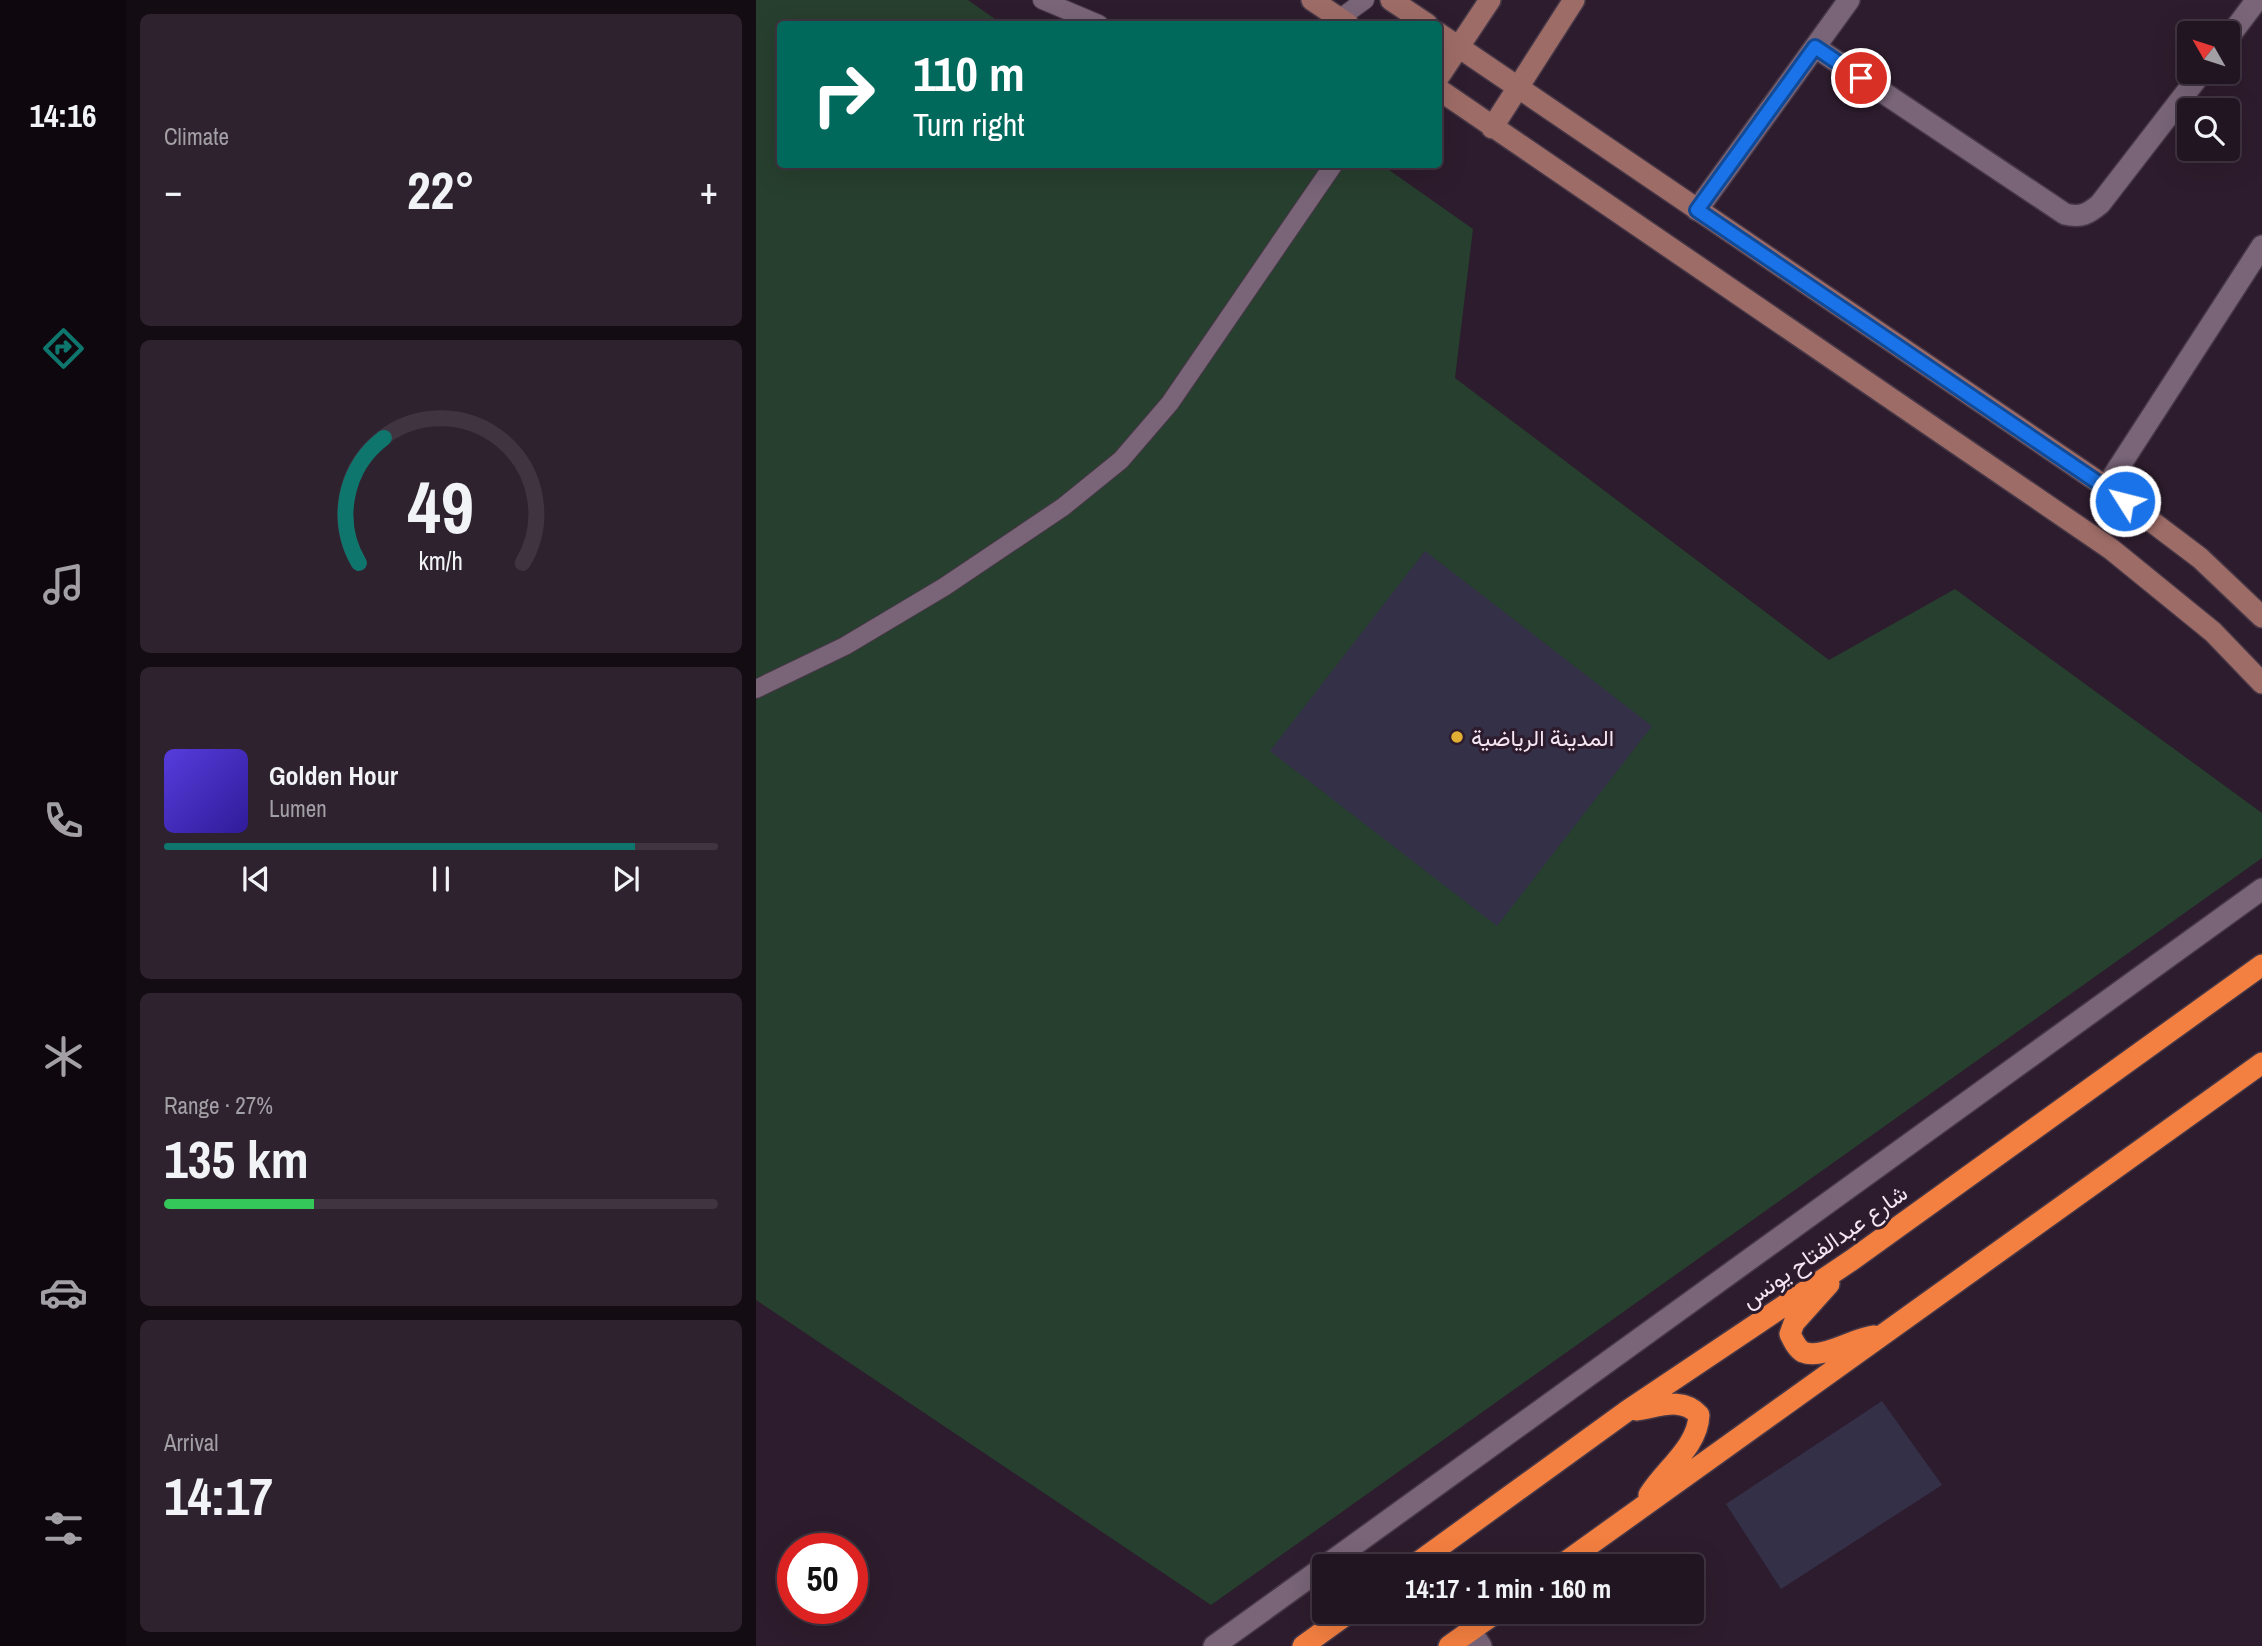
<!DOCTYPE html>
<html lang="en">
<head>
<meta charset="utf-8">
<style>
	body { margin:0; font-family:"Archivo Narrow",Vazirmatn,sans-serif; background:#2e222f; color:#f1f3f6; height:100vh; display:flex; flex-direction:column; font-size:26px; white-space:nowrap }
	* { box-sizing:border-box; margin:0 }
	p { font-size:23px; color:#a29fa5 }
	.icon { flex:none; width:38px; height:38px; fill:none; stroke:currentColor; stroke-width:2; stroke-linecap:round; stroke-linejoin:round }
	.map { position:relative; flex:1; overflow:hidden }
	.panel { display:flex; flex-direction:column; gap:14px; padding:14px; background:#130c13; width:630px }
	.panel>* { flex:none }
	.banner { position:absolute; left:21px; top:21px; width:665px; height:147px; border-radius:7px; box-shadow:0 7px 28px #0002,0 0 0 2px #3f3440; background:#00695c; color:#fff; overflow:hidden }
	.needle { width:46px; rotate:309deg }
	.tools { position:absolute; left:1421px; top:21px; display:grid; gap:14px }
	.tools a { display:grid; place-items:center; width:63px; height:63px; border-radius:7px; background:#221522; box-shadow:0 7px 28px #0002,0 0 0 2px #3f3440; font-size:35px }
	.speed { position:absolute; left:21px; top:1533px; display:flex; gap:14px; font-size:35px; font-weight:700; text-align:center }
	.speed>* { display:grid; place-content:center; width:91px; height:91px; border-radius:50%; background:#221522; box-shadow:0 7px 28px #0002,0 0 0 2px #3f3440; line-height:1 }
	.speed .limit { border:10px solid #d22; background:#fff; color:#111 }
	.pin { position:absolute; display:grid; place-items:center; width:60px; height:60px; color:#fff; margin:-30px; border:4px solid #fff; border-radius:50%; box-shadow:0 2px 7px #0007 }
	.me { position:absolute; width:77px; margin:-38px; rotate:306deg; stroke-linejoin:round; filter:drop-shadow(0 0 5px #0008) }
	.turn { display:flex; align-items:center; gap:24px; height:147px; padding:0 21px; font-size:32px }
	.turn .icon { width:91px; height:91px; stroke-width:2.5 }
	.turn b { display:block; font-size:49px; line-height:60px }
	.big { font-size:52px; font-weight:700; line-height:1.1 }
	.panel .card { flex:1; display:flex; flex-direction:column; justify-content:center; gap:10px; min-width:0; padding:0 24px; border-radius:10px; background:#2e222f }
	.panel .dial { align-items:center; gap:0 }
	.dial svg { height:182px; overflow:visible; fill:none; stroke:#3f3440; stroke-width:7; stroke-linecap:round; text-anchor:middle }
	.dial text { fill:#f1f3f6; stroke:none }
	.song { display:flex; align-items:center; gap:21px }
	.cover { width:84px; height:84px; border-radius:10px; background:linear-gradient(135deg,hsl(250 70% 55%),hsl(250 70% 35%)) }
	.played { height:7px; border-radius:4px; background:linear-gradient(90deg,#0f766e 85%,#3f3440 85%) }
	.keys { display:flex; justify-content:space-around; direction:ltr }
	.heat { display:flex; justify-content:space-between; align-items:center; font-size:38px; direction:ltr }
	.charge { height:10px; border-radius:5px; background:linear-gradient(90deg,#34c759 27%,#3f3440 0) }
	.trip { position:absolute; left:556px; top:1554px; width:392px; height:70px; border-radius:7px; background:#221522; box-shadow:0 7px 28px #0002,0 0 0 2px #3f3440; font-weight:700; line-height:70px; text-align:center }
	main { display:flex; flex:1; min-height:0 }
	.menu { display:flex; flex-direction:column; width:126px; justify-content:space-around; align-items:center; background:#0e080e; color:#a29fa5 }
	.menu .icon { width:49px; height:49px }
	.menu .active { color:#0f766e }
	.menu b { font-size:32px; color:#f1f3f6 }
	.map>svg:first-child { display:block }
</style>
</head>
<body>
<main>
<nav class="menu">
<b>14:16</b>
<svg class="icon active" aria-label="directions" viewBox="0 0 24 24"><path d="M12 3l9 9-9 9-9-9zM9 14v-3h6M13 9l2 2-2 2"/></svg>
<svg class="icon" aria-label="music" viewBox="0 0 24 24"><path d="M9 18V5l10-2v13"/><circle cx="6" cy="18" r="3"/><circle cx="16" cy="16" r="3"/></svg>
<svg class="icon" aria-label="phone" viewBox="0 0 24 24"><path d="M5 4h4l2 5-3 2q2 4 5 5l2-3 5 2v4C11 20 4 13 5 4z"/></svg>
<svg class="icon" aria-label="climate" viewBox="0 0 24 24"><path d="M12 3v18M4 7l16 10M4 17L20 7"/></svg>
<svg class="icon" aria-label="car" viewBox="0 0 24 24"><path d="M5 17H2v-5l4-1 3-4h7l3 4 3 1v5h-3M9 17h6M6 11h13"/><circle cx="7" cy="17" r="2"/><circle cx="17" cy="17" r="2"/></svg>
<svg class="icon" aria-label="filters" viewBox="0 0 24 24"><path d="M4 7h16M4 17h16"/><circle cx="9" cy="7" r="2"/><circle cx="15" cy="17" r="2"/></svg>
</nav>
<section class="panel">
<div class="card"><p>Climate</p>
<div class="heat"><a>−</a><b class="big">22°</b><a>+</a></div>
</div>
<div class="card dial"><svg viewBox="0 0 100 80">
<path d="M14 69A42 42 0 1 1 86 69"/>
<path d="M14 69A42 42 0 0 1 25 14" stroke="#0f766e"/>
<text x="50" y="56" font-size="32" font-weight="700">49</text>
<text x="50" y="72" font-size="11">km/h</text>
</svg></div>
<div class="card">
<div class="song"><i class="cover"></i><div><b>Golden Hour</b><p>Lumen</p></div></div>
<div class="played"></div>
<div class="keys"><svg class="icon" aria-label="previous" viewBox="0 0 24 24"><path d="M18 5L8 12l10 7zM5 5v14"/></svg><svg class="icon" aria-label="pause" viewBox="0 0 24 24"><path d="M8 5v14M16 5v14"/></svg><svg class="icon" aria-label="next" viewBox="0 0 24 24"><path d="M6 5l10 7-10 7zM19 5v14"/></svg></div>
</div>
<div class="card"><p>Range · 27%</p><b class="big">135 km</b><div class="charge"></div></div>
<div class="card"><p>Arrival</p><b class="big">14:17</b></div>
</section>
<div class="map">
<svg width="1506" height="1646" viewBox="0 0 1506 1646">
	<rect width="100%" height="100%" fill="#2d1c2d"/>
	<path fill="#273f2e" d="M0,0H212L246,24H24V164L626,165L717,229L699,378L1073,660L1199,589L1506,813V858L455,1605L0,1300Z"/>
	<path fill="#343048" d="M669,551L896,726L741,926L514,751Z
		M1126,1401L1186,1485L1025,1589L970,1504Z"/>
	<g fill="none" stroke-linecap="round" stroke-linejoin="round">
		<defs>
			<path id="lane" d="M286,0L343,24
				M576,24L609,0
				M0,689L89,646L188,587L307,507L365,460L414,403L578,164"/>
			<path id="street" d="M1472,38L1500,1
				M1059,47L1309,214C1325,218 1332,214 1344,204L1446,72
				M941,210L1093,0
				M1350,487L1506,246
				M569,1566L1506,889
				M715,1631L725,1646
				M458,1646L569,1566"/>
			<path id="secondary" d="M556,0L592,24
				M635,0L671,24
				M682,33L1350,487L1444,558L1506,617
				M682,78L734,0
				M682,89L1355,549L1457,632L1506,683
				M736,128L818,0"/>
			<path id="highway" d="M1073,1284L1038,1323L1034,1334C1037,1340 1041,1349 1047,1352C1066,1360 1098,1338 1118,1336
				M880,1410C902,1407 926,1396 943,1415C942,1447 908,1470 893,1495
				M657,1566L871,1411L1096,1260L1506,965
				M804,1566L1506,1063
				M547,1646L594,1612
				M693,1646L741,1612"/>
		</defs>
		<use href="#lane" stroke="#463746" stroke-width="20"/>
		<use href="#street" stroke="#463746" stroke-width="24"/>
		<use href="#secondary" stroke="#463746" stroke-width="24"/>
		<use href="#highway" stroke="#463746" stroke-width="24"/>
		<use href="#lane" stroke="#796478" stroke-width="18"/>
		<use href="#street" stroke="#796478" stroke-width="21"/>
		<use href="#secondary" stroke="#9e6c67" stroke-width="21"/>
		<use href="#highway" stroke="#f37f40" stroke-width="21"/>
	</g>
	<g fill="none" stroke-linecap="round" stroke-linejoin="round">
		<defs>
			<path id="route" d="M1105,78L1059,47L941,210L1369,501"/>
		</defs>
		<use href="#route" stroke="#114b97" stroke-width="18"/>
		<use href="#route" stroke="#1a73e8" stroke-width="12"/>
	</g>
	<circle fill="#e1af34" stroke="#2d1c2d" stroke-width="2.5" cx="701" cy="737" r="7"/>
	<g text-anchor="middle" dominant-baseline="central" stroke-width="6" stroke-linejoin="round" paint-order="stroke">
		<g font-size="23" fill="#f3e6f2" stroke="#2d1c2d" text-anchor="start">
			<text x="715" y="737">المدينة الرياضية</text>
		</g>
		<g font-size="23" fill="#f3e6f2" stroke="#2d1c2d">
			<text transform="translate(1068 1246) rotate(-35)">شارع عبدالفتاح يونس</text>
		</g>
	</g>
</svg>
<div class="tools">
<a><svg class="needle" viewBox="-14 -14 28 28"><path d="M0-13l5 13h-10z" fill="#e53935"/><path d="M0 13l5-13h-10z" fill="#a29fa5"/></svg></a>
<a><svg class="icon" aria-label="search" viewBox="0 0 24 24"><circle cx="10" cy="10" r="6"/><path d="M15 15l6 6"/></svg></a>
</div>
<div class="speed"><div class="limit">50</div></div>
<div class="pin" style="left:1105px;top:78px;background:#d93025"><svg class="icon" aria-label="arrive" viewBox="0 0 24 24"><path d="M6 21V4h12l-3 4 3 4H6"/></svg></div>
<svg class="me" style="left:1369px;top:501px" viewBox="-20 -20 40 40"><circle r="17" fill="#1a73e8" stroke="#fff" stroke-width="3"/><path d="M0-11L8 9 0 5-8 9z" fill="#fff"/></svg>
<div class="trip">14:17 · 1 min · 160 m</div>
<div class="banner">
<div class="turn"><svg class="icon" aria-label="right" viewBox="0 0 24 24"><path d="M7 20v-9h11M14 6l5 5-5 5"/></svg><div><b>110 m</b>Turn right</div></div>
</div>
</div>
</main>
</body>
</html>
